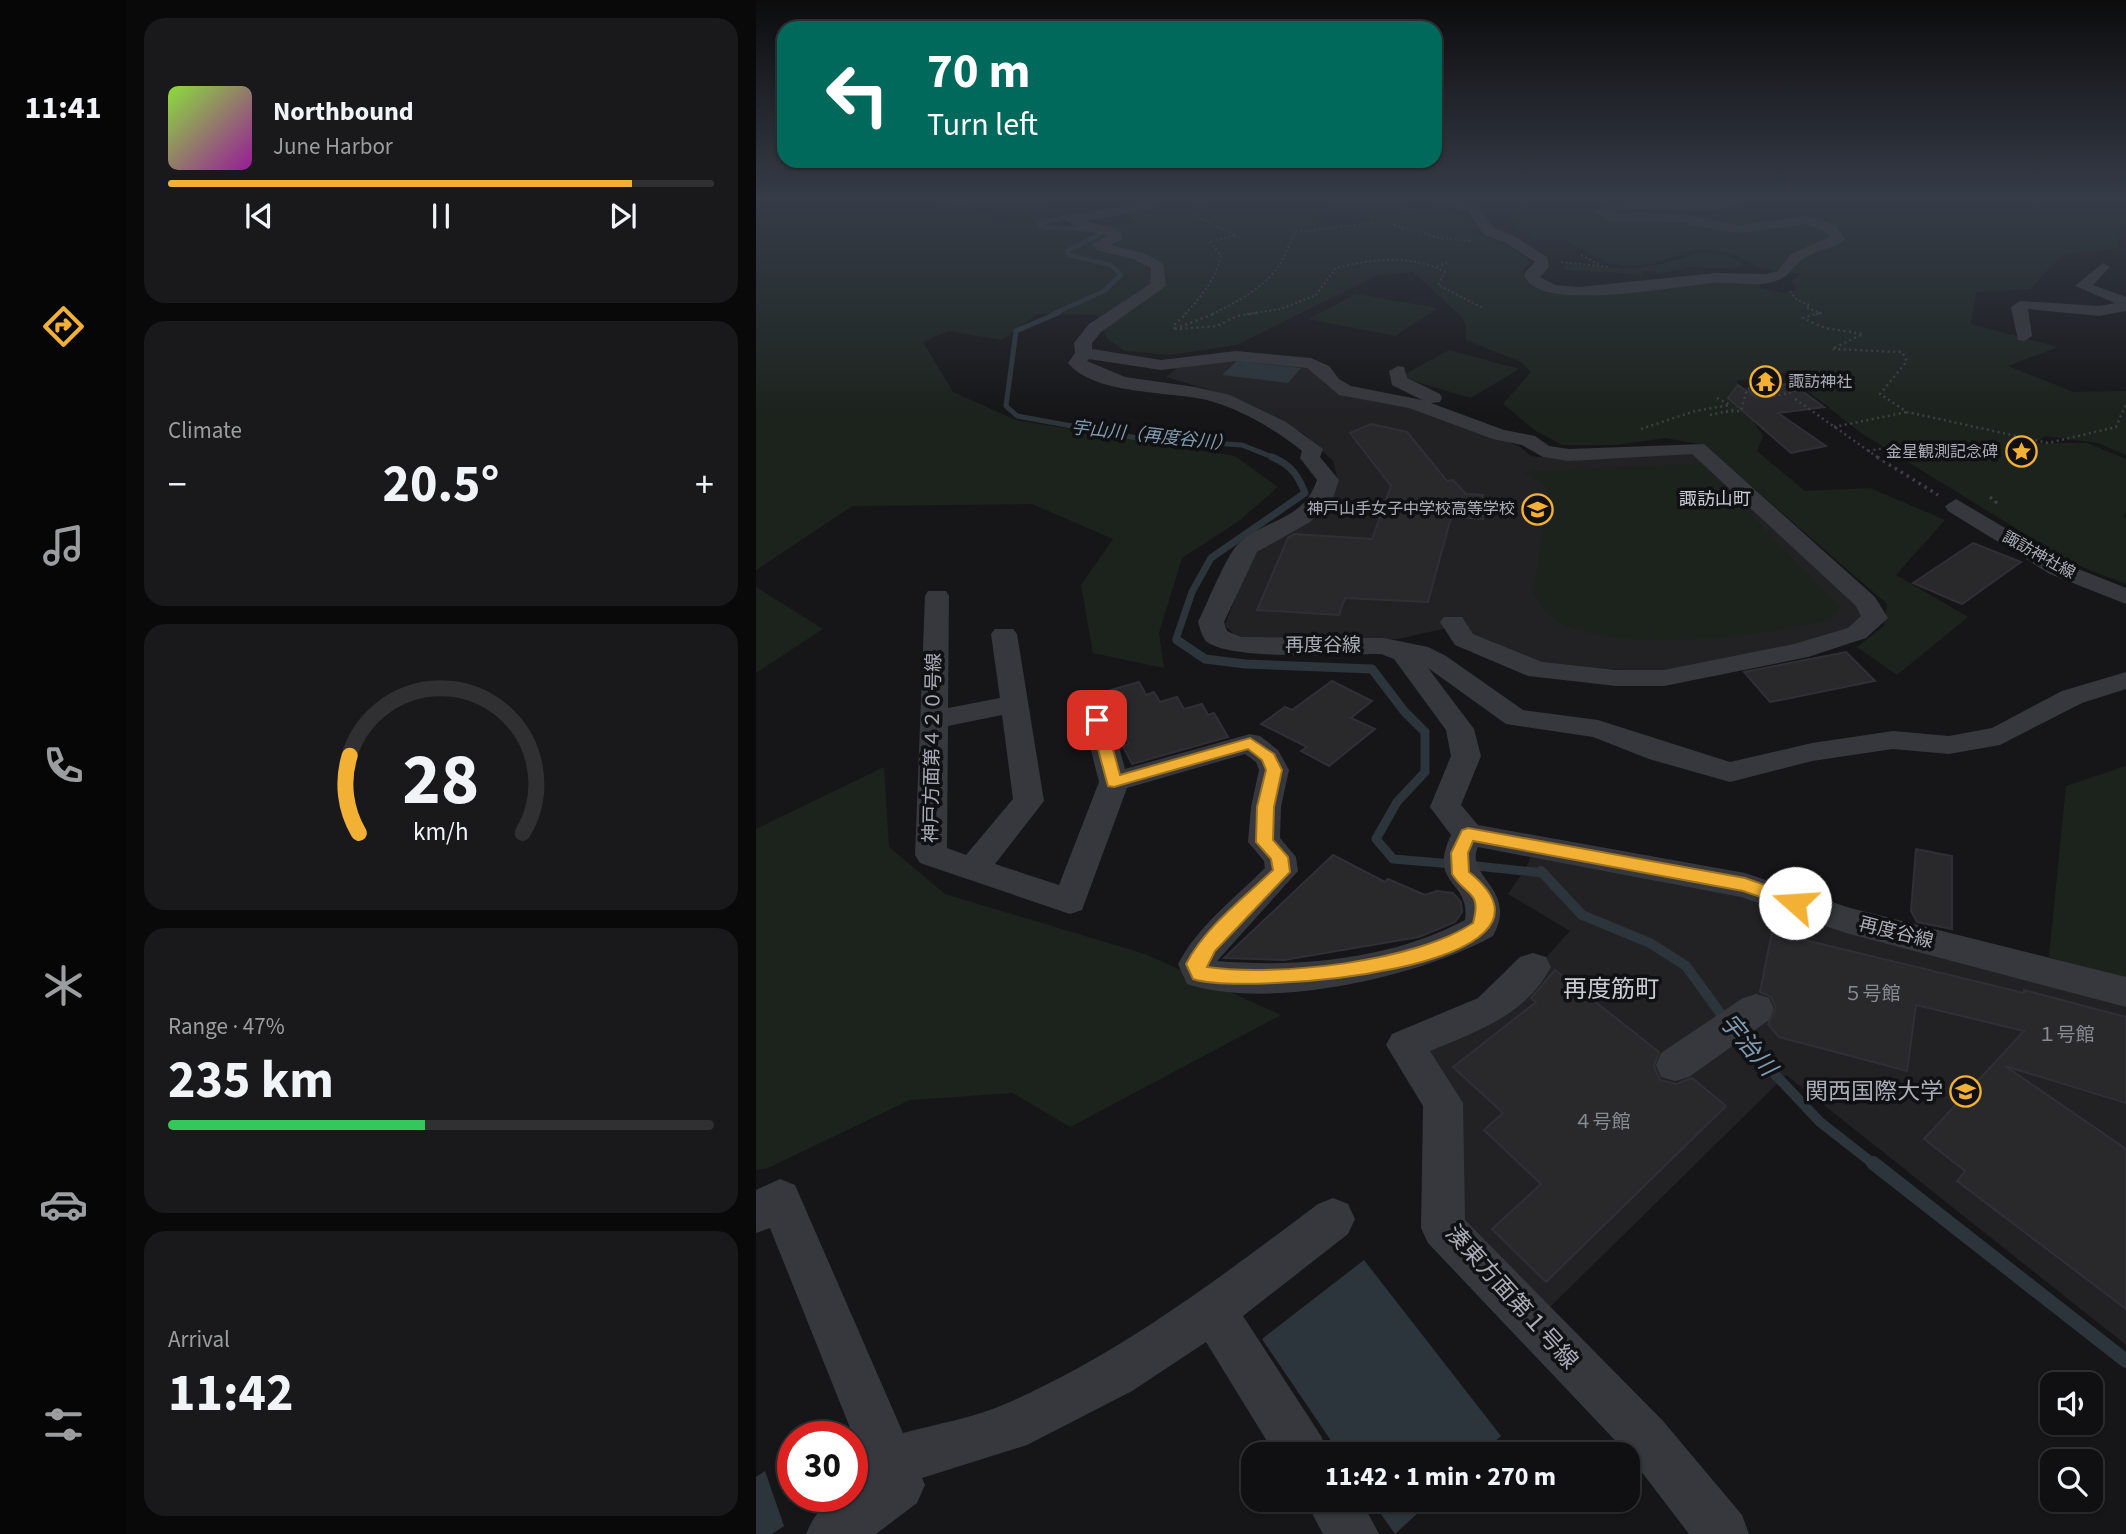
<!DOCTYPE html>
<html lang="en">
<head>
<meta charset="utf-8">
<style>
	body { margin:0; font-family:"Source Sans 3","Noto Sans JP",sans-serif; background:#19191b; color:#f1f3f6; height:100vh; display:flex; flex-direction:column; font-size:26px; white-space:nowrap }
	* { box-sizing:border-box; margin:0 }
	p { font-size:23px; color:#9c9d9f }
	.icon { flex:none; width:38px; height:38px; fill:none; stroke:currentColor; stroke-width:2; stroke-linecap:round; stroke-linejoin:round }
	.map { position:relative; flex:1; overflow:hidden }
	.panel { display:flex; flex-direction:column; gap:18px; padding:18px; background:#09090a; width:630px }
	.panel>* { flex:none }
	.top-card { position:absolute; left:21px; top:21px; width:665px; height:147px; border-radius:21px; box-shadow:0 2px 5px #0004,0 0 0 2px #303032; background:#00695c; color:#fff; overflow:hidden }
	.tools { position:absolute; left:1284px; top:1372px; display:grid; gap:14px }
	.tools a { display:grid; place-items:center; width:63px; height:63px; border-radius:14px; background:#101012; box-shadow:0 2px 5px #0004,0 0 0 2px #303032; font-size:35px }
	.speed { position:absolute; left:21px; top:1421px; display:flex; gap:14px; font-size:35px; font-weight:700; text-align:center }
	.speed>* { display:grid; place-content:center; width:91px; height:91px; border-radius:50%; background:#101012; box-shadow:0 2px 5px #0004,0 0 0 2px #303032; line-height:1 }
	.speed .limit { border:10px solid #d22; background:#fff; color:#111 }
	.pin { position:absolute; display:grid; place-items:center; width:60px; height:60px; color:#fff; margin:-30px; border-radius:14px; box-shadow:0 4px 10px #0006 }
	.me { position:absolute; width:77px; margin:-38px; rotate:289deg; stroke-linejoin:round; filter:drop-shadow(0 0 5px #0008) }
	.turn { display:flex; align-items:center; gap:24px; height:147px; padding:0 35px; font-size:32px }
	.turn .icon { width:91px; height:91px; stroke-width:2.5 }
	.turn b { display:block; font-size:49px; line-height:60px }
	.big { font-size:52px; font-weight:700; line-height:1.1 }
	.panel .tile { flex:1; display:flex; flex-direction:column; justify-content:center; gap:10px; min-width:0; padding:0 24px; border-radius:21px; background:#19191b }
	.panel .dial { align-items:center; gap:0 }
	.dial svg { height:182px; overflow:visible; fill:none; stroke:#303032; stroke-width:7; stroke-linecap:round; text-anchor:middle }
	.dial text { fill:#f1f3f6; stroke:none }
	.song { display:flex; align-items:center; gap:21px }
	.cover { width:84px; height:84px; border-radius:10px; background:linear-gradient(135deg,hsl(90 70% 55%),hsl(300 70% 35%)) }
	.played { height:7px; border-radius:4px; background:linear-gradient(90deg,#f2b134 85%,#303032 85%) }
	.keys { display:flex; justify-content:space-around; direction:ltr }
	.heat { display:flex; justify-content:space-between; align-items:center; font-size:38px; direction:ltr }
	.charge { height:10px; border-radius:5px; background:linear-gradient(90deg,#34c759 47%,#303032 0) }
	.trip { position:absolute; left:485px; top:1442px; width:399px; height:70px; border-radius:21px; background:#101012; box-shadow:0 2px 5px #0004,0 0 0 2px #303032; font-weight:700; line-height:70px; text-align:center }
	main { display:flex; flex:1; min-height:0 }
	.tab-bar { display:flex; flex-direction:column; width:126px; justify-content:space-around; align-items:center; background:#060607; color:#9c9d9f }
	.tab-bar .icon { width:49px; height:49px }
	.tab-bar .selected { color:#f2b134 }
	.tab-bar b { font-size:32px; color:#f1f3f6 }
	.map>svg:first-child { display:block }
</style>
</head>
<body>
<main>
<nav class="tab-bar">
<b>11:41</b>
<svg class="icon selected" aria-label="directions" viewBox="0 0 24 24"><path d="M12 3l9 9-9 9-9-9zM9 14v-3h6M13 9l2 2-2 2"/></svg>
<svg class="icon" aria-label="music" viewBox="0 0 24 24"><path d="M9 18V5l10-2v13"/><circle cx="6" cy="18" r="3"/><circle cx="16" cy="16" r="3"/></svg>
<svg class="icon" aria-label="phone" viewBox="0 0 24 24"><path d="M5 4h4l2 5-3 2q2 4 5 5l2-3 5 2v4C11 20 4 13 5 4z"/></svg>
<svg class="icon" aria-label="climate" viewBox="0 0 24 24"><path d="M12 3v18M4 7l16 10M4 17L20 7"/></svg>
<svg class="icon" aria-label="car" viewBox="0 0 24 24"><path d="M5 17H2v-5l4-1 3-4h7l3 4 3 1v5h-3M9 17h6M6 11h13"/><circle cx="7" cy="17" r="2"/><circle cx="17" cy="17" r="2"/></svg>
<svg class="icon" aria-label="filters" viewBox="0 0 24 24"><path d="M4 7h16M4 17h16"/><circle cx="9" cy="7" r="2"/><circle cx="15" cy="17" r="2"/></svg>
</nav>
<section class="panel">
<div class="tile">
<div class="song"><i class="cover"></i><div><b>Northbound</b><p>June Harbor</p></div></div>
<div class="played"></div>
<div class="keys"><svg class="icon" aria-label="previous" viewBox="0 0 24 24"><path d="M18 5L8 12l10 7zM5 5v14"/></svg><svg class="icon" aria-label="pause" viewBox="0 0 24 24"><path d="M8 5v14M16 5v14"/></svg><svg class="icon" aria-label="next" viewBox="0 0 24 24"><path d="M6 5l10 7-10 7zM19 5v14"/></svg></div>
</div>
<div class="tile"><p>Climate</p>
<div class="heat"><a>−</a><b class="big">20.5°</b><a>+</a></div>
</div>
<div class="tile dial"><svg viewBox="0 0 100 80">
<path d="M14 69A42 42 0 1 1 86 69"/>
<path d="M14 69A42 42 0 0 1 10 35" stroke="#f2b134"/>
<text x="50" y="56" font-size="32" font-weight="700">28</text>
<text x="50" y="72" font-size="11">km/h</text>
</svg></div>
<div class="tile"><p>Range · 47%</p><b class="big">235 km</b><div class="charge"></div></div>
<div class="tile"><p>Arrival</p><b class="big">11:42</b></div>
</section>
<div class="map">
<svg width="1370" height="1534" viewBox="0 0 1370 1534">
	<rect width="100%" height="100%" fill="#161618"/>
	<path fill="#222225" d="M481,359L552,365L570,385L589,396L652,405L763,446L775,456L806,459L939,453L1105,605L1107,617L1092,630L1038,647L899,672L790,665L718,638L709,624L642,639L481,637L469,625L494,559L582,480L577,461L547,433L467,394L410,377L423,366Z
		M775,855L961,886L1370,1003V1345L1030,1075L788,1313L705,1221L668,1045L738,1014L814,931L752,894L771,866Z"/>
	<path fill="#1c231d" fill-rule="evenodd" d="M0,199H232L209,201L212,208L236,209V222L290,216L300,227L335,229L378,223L371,214L399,209L395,199H681L684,206L714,220L718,234L749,244L774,261L766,272L769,281L813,295L963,281H1004V288L1031,294L1040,290L1036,281L1045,274L1003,268L978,254L951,249L936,250L897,264L868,266L849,262L807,239L780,240L757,226L761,221C738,205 717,202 689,199H810L839,205L845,199H1349L1370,208V225L1358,231L1363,248L1306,255L1274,289L1220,292L1215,324L1302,347L1252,366L1318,392L1370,391V455L1342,443L1289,436L1279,443H1331L1370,459V513L1367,516L1370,518V584L1316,563L1105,433L1029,373L981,381L990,411L1007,436L1001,451L1049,491L1114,488L1189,520L1140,575L1212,617L1141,675L1101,647L1128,626L1131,604L948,445L909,438L861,445H806L780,431L747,404L775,372L765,362L710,340V327L706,317L657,272L620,276L481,345L414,355L369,351L351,339L341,315L282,314L246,340L192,331L167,342L197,392L260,420L479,456L522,487L483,521L426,558L403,633L408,668L337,653L325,585L357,539L276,504L96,506L0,570ZM594,200L610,206L602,210L616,219C599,230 578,231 559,225L566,222L547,214L562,202Z
		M946,252L972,255L988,264L977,269L934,267L902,274L898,271L885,272L887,275L807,269L811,263L867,269L901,265Z
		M600,294L681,308H682L639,336L552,319Z
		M693,350L763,369L715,398L644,377Z
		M945,463L1084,607L1078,617C1018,637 850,656 796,618C788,613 783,600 777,593L793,495L787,483L767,472Z
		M0,587L67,629L0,673Z
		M1370,766V979L1293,957L1310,786Z
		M128,767L133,847L189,894L389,954L525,1015L314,1127L257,1093L154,1100L12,1168L0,1170V829Z"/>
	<path fill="#2c353c" d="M481,361L545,368L532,383L466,375Z
		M608,1260L745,1436L725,1454H584L506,1339Z
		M9,1471L28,1526L16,1534H0V1477Z
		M615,1500H676L639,1534Z"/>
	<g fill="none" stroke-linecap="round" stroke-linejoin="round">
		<path stroke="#2c353c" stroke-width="4.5" d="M181,199L196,205H224
			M269,202L296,199
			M374,208L383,206L377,199
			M297,314L348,291L365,275L355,265L313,255L311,251L343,235L339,230L286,227L283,223L322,215"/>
		<path stroke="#2c353c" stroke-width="5" d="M302,313L260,331L250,406L261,416L381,438L486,445L521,459"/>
		<path stroke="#2c353c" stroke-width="7" d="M424,642L420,639L436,592L455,558L549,493C542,475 535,465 516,457"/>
		<path stroke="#2c353c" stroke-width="9" d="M421,640L449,659L489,664L616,669L648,711L669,732V772L641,802L620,839L637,859L697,864
			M711,865L787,873"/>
		<path stroke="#2c353c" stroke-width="10" d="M785,871L826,915L894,943L930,966L970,1021
			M979,1032L1064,1122L1119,1165"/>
		<path stroke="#2c353c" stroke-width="14" d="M1117,1163L1370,1361"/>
	</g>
	<path fill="#29292c" stroke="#303034" stroke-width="2" d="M1035,383L1068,407L1022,413L1070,446L1035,453L972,398L982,385L1001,398L993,391Z
		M615,424L651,432L691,481L697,480L710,494L727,495V519L695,517L672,602L589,598L583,615L501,610L532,538L538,534L616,539L635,486L594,433Z
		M1217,543L1265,562L1206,604L1157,583Z
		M1090,652L1119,681L1014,702L988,672Z
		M576,681L616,701L595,718L619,729L573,766L545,751L551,747L505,724L529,707L536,710Z
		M383,682L390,695L398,692L404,702L421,697L428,709L446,704L452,715L458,713L472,737L376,764L367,746L373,744L348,692Z
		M1160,849L1196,856V929L1161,922L1155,911Z
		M577,855L629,882L632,879L669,895L681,891L697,893L705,902L706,912L699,922L663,937L528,960L468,958Z
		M1016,932L1268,993V990L1370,1017V1103L1249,1066L1370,1149V1309L1201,1181L1209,1171L1168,1139L1268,1031L1160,1005L1151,1071L1023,1037L1012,1024L1020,1008L1015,997L1004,992Z
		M799,970L903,1052L898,1066L904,1080L920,1084L936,1078L970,1106L790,1282L736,1229L785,1184L728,1130L747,1113L697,1067L780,1002L775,998Z"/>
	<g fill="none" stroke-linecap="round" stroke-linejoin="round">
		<path stroke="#3d3f44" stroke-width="2" stroke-dasharray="2 2.5" stroke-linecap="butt" d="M575,199L584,204
			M573,208L613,203L659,211
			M825,255L842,264
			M805,262L852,267
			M681,266L693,262
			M1034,291L1041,300L1054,305L1050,308L1065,313L1060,314
			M429,314C445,297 460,279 465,255L453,242L480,235L439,216L434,209L451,199
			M456,314C480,303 507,288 522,267C530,256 533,243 539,232L627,222L684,238L714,241
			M491,314L525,309L560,295L580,268C616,259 655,254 689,272L682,285L727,308"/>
		<path stroke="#3d3f44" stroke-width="2.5" stroke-dasharray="2 3.5" stroke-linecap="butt" d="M1064,313L1047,318L1069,328L1107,334L1076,349L1146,352L1151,361L1124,394L1151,412L1292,443L1360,427L1370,404
			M419,329L460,313
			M419,329L417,326L431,313
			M424,329L461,326L481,316L502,313
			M961,398L974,405
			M1039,399L1124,459
			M970,412L985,411L991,389L998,387L1019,396L1082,381
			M954,415L981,409
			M1078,427L1151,412
			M885,429L939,411L974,405
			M1112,451L1135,447"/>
		<path stroke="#3d3f44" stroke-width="3.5" stroke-dasharray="2.5 4.5" stroke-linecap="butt" d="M1121,457L1182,495
			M1234,497L1240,502L1237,505"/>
		<path fill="#37383d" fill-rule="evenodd" d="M185,199H284L278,203L216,206Z
			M380,199H394L400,206L393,210L327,221L355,227L366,234V240L354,245L387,253L407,263L410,286L345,332L336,343V349L405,360L480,351L555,358L573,366L583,379L595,386L666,400L636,385L633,371L642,366L648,367L651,378L684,394L686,398L684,402L675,403L748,430L779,436L793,446L813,449L948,444L1119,597L1132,618L1110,638L1052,657L908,686H860L772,676L699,645L684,622L688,617H706L717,634L786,662L860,670H908L1038,644L1092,628L1105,616L1100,606L936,454L813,461L787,457L766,445L737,439L653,408L583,395L551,368L480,361L405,370L333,359L331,361L369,377L439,387L474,395L530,422L567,449L564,457L583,480L577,498L554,522L501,552L468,622L471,631L485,637L628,638L672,647L690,656L767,710L842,720L974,762L1056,743L1137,731L1193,736L1236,728L1306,691L1370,672V689L1326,703L1244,745L1193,754L1137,749L1056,761L974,782L893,759L837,737L750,724L672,668L718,729L725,756L705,805L722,825L989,873L1094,908L1370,977V1007L1090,933L985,897L722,847C708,877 763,889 737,936C664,977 512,1011 431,984L422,964C442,926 479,898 509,868L508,861L492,842L495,807L503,770L500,762L489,754L371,788L326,910L314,914L164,863L159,855L169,596L172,591H190L193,596L192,708L244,698L235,634L239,629H257L261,634L288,801L239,864L303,885L343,782L322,699L326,693L336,691L346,693L350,699L369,769L494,734L504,736L522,750L533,770L525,807L524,838L540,857L542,871L461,961C544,968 636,959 709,920C715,880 671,886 695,835L674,807L695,756L690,730L638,659L625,654C589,654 477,661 451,642C446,638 444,628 442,622C451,604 470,556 482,544C509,518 547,522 561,480L544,458L546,451C519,429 484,409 451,400C413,391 338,395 312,363L319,353L318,343L333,324L394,284L395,268L377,259L340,250L336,244L351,236L321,228L307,219L314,215L383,204ZM246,715L257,799L210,855L191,848L192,726Z
			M668,199H699L722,206L738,228L760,237L791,257L793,267L784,277L799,285L823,287L960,273L1010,274L1022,271L1035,254L1074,237L1069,231L1050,224L982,233L921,222L855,221L837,211L876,200L970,202L971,199H988L989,202C971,218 887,205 856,212L930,215L982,225L1050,216L1079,225L1089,239C1078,250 1058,250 1046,260C1033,269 1036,276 1017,282C999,287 977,282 958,283C926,285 777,315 768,274L779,262L750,243L727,234L713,212Z
			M1347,263L1354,267L1337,285L1370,297V311L1343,316L1272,309L1276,336L1268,341L1262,340L1255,307L1264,301L1343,306L1359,303L1319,286Z
			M1200,499L1310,564L1370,588V604L1294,574L1192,511L1189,506Z
			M777,953L790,957L795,967C769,1016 721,1031 674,1051L707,1103L709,1220L907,1421L986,1515L993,1534H933L872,1454L672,1243L665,1228L667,1106L630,1045L636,1034L722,998L764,957Z
			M1000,994L1013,998L1018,1009L1013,1020L933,1077L919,1081L905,1077L900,1065L905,1053L987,998Z
			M24,1179L39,1185L147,1433C180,1424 217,1418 249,1404C363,1355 463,1278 562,1204L577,1198L592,1204L599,1219L592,1234L487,1316L565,1436L572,1454H519L450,1342L376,1391L271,1445L166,1478L169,1485L161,1503L120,1534H50C58,1514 73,1496 96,1496V1488L113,1475L14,1228L0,1233V1190Z
			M549,1500H605L623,1534H567Z"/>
	</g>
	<linearGradient id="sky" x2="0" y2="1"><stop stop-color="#0c0c0d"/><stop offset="0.48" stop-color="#363c48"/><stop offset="1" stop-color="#363c48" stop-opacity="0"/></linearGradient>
	<rect width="1370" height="414" fill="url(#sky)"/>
	<path fill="#f2b134" stroke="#9d7322" stroke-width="2" d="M341,715L349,720L364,775L494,738L518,754L526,770L518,807L517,840L532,857L534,872L459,951L451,967C521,977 658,962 717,923C726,890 710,897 696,874L695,853L706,830L712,828L989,878L1046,898L1048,903L1039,909L987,891L717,841L712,853L713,872C835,969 489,996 437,979L430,964C449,927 488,898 517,870L515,859L500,842L501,807L510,770L506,760L492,749L358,787L352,786L334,720Z"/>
	<defs>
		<symbol id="temple-ring" viewBox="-11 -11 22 22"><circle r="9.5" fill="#111113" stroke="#f2b134" stroke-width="1.5"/><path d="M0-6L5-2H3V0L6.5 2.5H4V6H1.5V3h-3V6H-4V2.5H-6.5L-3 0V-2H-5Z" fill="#f2b134"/></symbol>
		<symbol id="sight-ring" viewBox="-11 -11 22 22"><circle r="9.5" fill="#111113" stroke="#f2b134" stroke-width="1.5"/><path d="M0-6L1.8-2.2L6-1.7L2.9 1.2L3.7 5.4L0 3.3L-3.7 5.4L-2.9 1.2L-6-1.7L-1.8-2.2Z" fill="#f2b134"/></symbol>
		<symbol id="school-ring" viewBox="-11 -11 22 22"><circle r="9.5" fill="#111113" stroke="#f2b134" stroke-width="1.5"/><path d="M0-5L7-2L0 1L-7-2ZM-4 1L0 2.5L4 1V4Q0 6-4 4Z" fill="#f2b134"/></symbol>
		<symbol id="university-ring" viewBox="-11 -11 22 22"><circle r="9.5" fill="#111113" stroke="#f2b134" stroke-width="1.5"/><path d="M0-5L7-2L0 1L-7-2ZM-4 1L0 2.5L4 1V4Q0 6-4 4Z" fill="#f2b134"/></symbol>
	</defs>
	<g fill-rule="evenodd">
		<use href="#temple-ring" x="992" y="364" width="35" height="35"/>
		<use href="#sight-ring" x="1248" y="434" width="35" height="35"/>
		<use href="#school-ring" x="764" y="492" width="35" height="35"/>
		<use href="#university-ring" x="1192" y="1074" width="35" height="35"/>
	</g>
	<g text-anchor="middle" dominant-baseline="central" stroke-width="7" stroke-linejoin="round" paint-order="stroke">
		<g font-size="16" fill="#a8adb8" stroke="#111113" text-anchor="end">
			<text x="1032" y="382" text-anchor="start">諏訪神社</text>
			<text x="1242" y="452">金星観測記念碑</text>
			<text x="759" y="509">神戸山手女子中学校高等学校</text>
		</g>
		<g font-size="16" fill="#a8adb8" stroke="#111113">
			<text transform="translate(1283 555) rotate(29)">諏訪神社線</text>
		</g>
		<g font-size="18" font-style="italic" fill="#7f9bb3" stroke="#111113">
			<text transform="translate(396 436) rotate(6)">宇山川（再度谷川）</text>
		</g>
		<g font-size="18" fill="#c9ccd4" stroke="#111113">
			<text x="959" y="499">諏訪山町</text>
		</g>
		<g font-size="19" fill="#a8adb8" stroke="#111113">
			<text x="567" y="645">再度谷線</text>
			<text transform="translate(177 748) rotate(-89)">神戸方面第４２０号線</text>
			<text transform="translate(1140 933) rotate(14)">再度谷線</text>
		</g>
		<g font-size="19" fill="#888b94">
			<text x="1116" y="994">５号館</text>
			<text x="1310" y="1035">１号館</text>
			<text x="846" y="1122">４号館</text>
		</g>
		<g font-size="23" fill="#a8adb8" stroke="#111113" text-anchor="end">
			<text x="1187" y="1091">関西国際大学</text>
		</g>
		<g font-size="23" fill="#a8adb8" stroke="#111113">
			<text transform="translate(756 1297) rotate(48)">湊東方面第１号線</text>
		</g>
		<g font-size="24" fill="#c9ccd4" stroke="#111113">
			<text x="855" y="989">再度筋町</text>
		</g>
		<g font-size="24" font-style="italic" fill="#7f9bb3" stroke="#111113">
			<text transform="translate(992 1045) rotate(50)">宇治川</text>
		</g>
	</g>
</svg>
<div class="tools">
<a><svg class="icon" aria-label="sound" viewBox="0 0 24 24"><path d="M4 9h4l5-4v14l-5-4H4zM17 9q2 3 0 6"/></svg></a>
<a><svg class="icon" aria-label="search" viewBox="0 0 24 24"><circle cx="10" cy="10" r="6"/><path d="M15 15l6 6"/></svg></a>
</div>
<div class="speed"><div class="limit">30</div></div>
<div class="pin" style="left:341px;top:720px;background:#d93025"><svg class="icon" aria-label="arrive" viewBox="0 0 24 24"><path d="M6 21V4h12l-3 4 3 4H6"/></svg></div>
<svg class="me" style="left:1039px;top:903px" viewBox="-20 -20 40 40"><circle r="19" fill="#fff"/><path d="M0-13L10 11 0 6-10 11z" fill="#f2b134"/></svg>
<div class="trip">11:42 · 1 min · 270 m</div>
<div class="top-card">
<div class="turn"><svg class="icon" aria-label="left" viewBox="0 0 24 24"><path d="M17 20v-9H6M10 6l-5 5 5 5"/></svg><div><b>70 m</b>Turn left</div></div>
</div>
</div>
</main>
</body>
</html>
